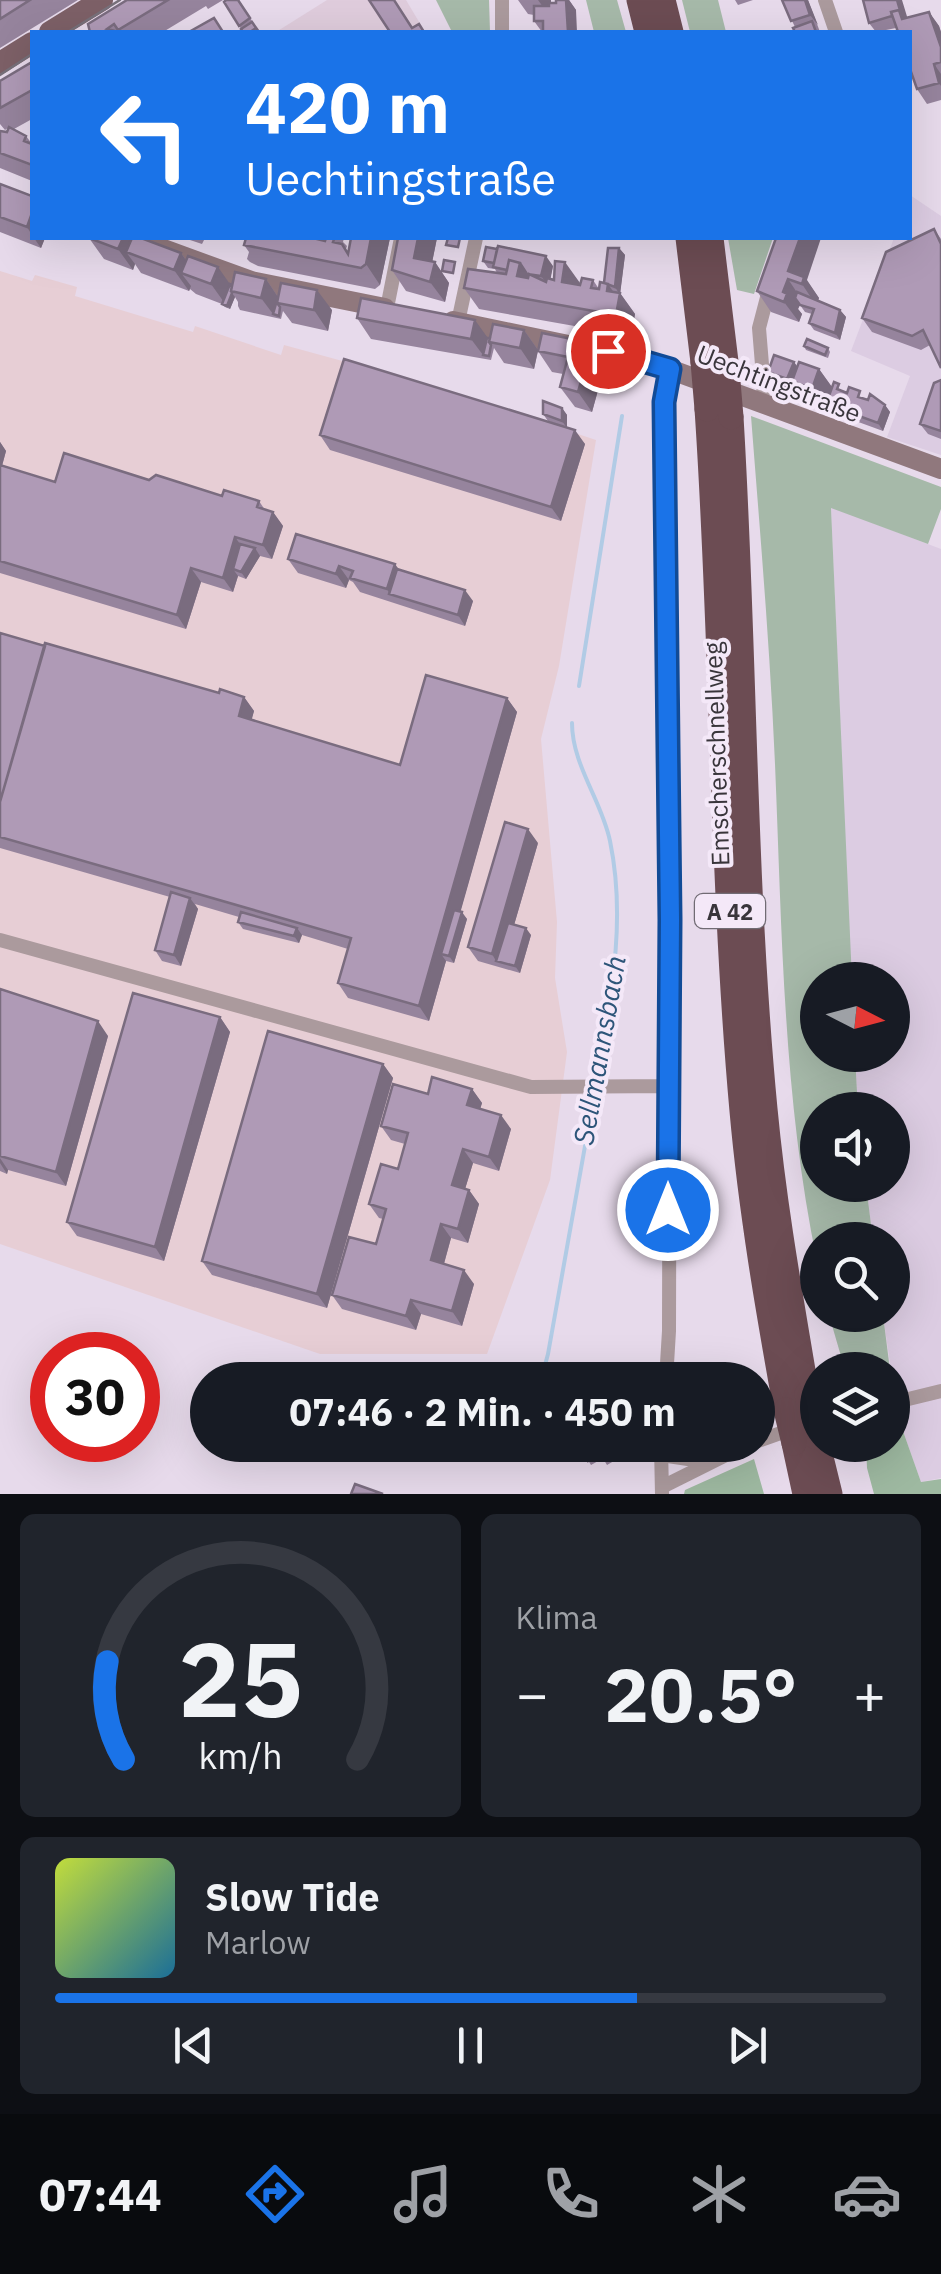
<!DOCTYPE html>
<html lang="de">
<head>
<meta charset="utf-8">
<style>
	body { margin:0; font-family:"IBM Plex Sans",sans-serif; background:#20242c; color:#f1f3f6; height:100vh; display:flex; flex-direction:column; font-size:38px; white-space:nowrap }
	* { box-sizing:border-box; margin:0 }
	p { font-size:32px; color:#9ea1a6 }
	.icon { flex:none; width:55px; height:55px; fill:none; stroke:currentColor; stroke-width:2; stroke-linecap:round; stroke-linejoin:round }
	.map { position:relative; height:1494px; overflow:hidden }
	.details { display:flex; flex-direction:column; gap:20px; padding:20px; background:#0d0f14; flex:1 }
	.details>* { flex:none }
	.top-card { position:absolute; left:30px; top:30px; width:882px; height:210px; border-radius:0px; box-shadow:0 10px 40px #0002; background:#1a73e8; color:#fff; overflow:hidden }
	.needle { width:65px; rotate:96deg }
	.tools { position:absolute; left:800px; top:962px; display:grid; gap:20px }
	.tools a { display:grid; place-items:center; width:110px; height:110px; border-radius:50%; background:#171b24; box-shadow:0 10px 40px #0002; font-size:50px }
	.speed { position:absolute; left:30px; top:1332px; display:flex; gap:20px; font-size:50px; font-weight:700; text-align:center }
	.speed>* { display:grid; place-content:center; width:130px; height:130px; border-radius:50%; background:#171b24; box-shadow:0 10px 40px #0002; line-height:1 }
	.speed .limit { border:15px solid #d22; background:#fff; color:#111 }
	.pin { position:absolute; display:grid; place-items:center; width:85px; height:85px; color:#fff; margin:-42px; border:5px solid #fff; border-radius:50%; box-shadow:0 2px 10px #0007 }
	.me { position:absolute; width:110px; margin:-55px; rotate:0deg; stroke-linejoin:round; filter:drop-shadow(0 0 8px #0008) }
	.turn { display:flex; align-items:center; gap:35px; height:210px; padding:0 50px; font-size:45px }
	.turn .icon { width:130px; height:130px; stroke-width:2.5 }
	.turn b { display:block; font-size:70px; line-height:85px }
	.big { font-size:75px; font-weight:800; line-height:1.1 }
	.details .card { flex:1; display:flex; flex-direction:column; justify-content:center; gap:15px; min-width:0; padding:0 35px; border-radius:15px; background:#20242c }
	.details .dial { align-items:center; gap:0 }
	.dial svg { height:260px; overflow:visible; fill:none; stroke:#363941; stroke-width:7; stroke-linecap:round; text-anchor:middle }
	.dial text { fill:#f1f3f6; stroke:none }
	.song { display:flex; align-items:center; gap:30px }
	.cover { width:120px; height:120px; border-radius:15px; background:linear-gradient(135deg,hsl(70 70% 55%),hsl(200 70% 35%)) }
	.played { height:10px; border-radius:5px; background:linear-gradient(90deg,#1a73e8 70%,#363941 70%) }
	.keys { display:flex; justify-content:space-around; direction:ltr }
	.heat { display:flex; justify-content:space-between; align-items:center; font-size:55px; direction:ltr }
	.details .tiles { flex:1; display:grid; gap:20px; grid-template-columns:1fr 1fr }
	.card:last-child { grid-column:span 2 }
	.trip { position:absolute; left:190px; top:1362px; width:585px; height:100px; border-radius:50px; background:#171b24; box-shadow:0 10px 40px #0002; font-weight:800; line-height:100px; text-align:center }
	.dock { display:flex; height:160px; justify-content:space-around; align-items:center; background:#090b0e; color:#9ea1a6 }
	.dock .icon { width:70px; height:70px }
	.dock .selected { color:#1a73e8 }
	.dock b { font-size:45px; color:#f1f3f6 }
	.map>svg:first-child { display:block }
</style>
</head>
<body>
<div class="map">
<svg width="941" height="1494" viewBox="0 0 941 1494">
	<rect width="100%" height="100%" fill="#e7daeb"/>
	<path fill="#e7ced5" d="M0,271L32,281L35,275L77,287L75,296L193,332L195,326L281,355L284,345L430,385L596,440L559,666L541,739L557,922L555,978L567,1052L550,1180L487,1354H320L0,1244Z"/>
	<path fill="#dccce2" d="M910,195L941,216V455L887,437L910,376L851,351L894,238H910Z
		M831,507L941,549V1478L921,1482L898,1417L883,1315H892V1240H873L866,1185H892V1110H858L855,1055H892V980H851Z"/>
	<path fill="#dfccdc" d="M327,0H406L425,32H276Z"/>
	<path fill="#a6b9a9" d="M436,0H489L490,32H452Z
		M586,0H617L626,32H594Z
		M682,0H718L726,32H690Z
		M728,238H773L754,294L737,290Z
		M751,416L941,487V509L928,544L831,508L852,980H818V1055H855L858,1110H818V1185H866L873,1240H818L817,1261C783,1098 782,930 775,764C770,648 760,532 751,416Z
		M829,1315H883L890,1370H845Z"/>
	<path fill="#9eb9a1" d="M898,1417L921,1482L941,1479V1494H874L867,1468L866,1445H892L893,1419Z
		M754,1459L764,1494H684L685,1490Z"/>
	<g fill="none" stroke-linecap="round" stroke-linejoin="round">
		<path stroke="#b1cbe5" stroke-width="4" d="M579,686L622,416
			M572,723C572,765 602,801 610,841C627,923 610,1000 596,1080
			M541,1380L548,1354L595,1090
			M514,1450L516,1445"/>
		<path stroke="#ab9a9d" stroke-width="14" d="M502,0V32
			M825,0L836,32
			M387,308L401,238
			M458,322L476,238
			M760,402L764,389L759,328L770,286
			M0,940L531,1087L668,1086
			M666,1380L669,1331L670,920L664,401L670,369
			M892,1403L941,1391
			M758,1441L795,1428
			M661,1446L662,1494
			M661,1455L688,1459L719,1454
			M662,1487L746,1445"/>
		<path stroke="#90787d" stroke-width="20" d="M133,238L251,281L385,308
			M453,321L650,362L941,469"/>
		<path stroke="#7d6067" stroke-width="22" d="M50,32L102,0
			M0,63L32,43"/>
		<path stroke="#6c4c53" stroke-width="25" d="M639,0L647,32
			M663,0L671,32
			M688,238L703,362
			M711,238L727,370
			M707,409C723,642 721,877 742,1111C751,1212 768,1310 786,1410
			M731,417C745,647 743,879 765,1109C774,1205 791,1299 807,1394
			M794,1443L805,1494
			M818,1445L830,1494"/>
		<path stroke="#77707a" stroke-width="2.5" d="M68,32L120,0
			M0,75L32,54"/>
		<path stroke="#6c4c53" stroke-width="25" d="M703,362L707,409
			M727,370L731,417
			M807,1394L816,1437
			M786,1410L794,1443"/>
	</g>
	<path fill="#96849d" d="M0,0H78L0,48Z
		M127,0H223L208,9L206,6L163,32H90Z
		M239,0L259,32H243L224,2Z
		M518,0H551V3H556V0H569L576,10L542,32L534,21V15L528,14Z
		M735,0H753L738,5Z
		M782,0H808L820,32H795V27Z
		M863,0L907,18L929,12L939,26L941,32V100L927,104L917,89L896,28L876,32L869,23Z
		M32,62V119L14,129L26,136L32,144V181L0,168V131L7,132L8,128L5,130L0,124V81Z
		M0,184L32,196V238H45L41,248L0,232Z
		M934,229L941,239V368L930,345L921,350L872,332L862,318Z
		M89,238H129L131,240L181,253L186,260L230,284L266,279L278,297L332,310L328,331L292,323L283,311L281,319L240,310L238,306V302L235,297L230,309L225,307L222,304L196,294L190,289L189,291L141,273L135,264L133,270L104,259Z
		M184,238H205L202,244Z
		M326,238H344L343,242L347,246L346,249L348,253L351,238H390L380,285L375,289L258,266L250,262L247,259L249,252L244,245L325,241Z
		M398,238H437L432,262H435L449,283L445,302L406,291L392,270Z
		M776,238L819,298L818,301L840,310L846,317L840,340L814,330L809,323L812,314L805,312L800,305L798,309L802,314L799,322L771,312L757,291Z
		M619,248L625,255L620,293L635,314L631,336L479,309L464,288L497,273L495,269L488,268L483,261L553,266L550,279L580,283L579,285L593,280L599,289L604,283Z
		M357,318L487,338L524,330L538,350L572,339L579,349L603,372L592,412L575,407L560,387L563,374L552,372L538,351L534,369L504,363L494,348L491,360L371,339Z
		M804,346L828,348L830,352L828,358L806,350Z
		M794,362L797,366L819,369L832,387L885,405L890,412L883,431L831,412L828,407L827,409L806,402L803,397L802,400L782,393L768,372Z
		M941,380V439L928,434L920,424Z
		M562,408L567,415V428L585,444L561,521L330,450L320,435L560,425L548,421L543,414Z
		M0,442L6,451L2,466L55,482L149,480L222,496L259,501L265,510L273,512L283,526L272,559L260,556L246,579L238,576L233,592L201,582L186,629L0,573Z
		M288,559L398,569L473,601L465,626L360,592L353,582L349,580L346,588L298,573Z
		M0,633L219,693L244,697L254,711L251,720L400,765L507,698L517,712L460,912L467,919L454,963L446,961L429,1021L348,998L338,983L348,949L302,935L299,943L243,929L238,922L239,917L195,904L198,909L181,966L162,961L155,950L170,897L0,848Z
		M538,843L514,925L531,935L520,973L478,961L468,947Z
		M0,989L108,1036L66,1186L8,1170L7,1174L0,1171Z
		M220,1017L230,1032L164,1261L77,1236L67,1222Z
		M383,1064L393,1078L327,1308L212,1275L202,1261Z
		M472,1089L482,1103L480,1109L511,1129L499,1171L473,1163L465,1189L469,1190L479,1204L468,1243L451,1238L444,1264L474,1284L462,1326L421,1314L416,1330L342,1309L332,1295L376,1244L383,1219L379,1218L369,1204L398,1169L405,1144L391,1140L381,1126L428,1094Z
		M595,1445H628L631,1451L607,1465Z
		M593,1447L600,1460L591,1465L583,1452Z"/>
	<path fill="#7a6c7f" d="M538,0H551V18Z
		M566,0H569L576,10L577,32H568Z
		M805,0H808L818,25L810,15Z
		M897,0H902L912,33L902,19Z
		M929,12L939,26L941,32V47Z
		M934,64L941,74V86L939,83Z
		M32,213V235L27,227Z
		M34,238H45L41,248Z
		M123,238H129L139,252H126L135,264L133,270L118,249Z
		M371,238H390L380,285L366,264Z
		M418,238H437L429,278L414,258Z
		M800,238H821L807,280L819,298L816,305L802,284L788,271Z
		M619,248L625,255L620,295L615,287Z
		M181,253L195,273H181L191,286L189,291L174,270Z
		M546,256L553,266L549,287L541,276Z
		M435,262L449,283L445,302L430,282Z
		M565,262L580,283L576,303L562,282Z
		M520,263L534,283L517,276Z
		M218,267L232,287L226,305L211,284Z
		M266,279L280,300L273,314L276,318L261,298Z
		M788,279L802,300L798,309L802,314L799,322L784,302L783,292Z
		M608,284L619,300L620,293L635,314L631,336L616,315L607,291Z
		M317,290L332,310L328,331L314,310Z
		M232,293L235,297L230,309L227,306Z
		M840,310L846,317L840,340L835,333Z
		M475,320L490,341L483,355L486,359L471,339Z
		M524,330L538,350L534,369L520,348Z
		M572,339L586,360L589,352L603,372L592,412L578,392L571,347Z
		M794,362L808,383L792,381L803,397L802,400L787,379Z
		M819,369L834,390L826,404L828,407L827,409L812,389Z
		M885,405L890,412L883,431L878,423Z
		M562,408L567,415V428L562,421Z
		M575,430L585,444L561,521L551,507Z
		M0,442L6,451L0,473Z
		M273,512L283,526L272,559L263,545Z
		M235,537L245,551L233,569L238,576L233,592L223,578Z
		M255,548L260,556L246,579L241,572Z
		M395,564L405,578L390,594L387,589Z
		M339,566L349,580L346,588L336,574Z
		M191,568L201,582L186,629L177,615Z
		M465,590L473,601L465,626L458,615Z
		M244,697L254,711L249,730L239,716Z
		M507,698L517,712L448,956L441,954L446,961L429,1021L419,1006Z
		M528,829L538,843L503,963L496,961L492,954Z
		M190,898L198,909L181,966L174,955Z
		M462,912L467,919L454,963L449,956Z
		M297,928L302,935L299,943L294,936Z
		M526,928L531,935L520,973L515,966Z
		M220,1017L230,1032L164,1261L155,1247Z
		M98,1021L108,1036L66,1186L56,1172Z
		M383,1064L393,1078L327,1308L317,1294Z
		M472,1089L482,1103L477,1119L467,1105Z
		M501,1115L511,1129L499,1171L489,1157Z
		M463,1149L473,1163L462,1199L452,1185Z
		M0,1158L8,1170L7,1174L0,1163Z
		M469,1190L479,1204L468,1243L458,1229Z
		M441,1224L451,1238L441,1274L431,1260Z
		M464,1270L474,1284L462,1326L452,1311Z
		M411,1300L421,1314L416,1330L406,1316Z"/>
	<path fill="#af9ab6" stroke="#7a6c7f" stroke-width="2.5" d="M0,0H30L0,19Z
		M127,0H168L118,30L114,24L107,29L119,32H90L88,24Z
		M226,0H238L250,18L239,26L224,2Z
		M369,0H394L412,28L419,24L424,32H390Z
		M556,0H566L568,32H543V21H534V6H549V3H556Z
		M782,0H805L810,15L791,21Z
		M863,0H897L901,14L899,10L891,12L892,16L869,23Z
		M899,10L902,19L929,12L941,47V62L934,64L939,83L917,89L910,69V32H898L891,12Z
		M214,18L223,32H189Z
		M812,21L816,32H795L793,28Z
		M252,22L259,32L256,28L250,32H243L241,29Z
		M32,62V90L0,108V81Z
		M9,127L26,136L24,141L32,144V165L0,153V131L7,132Z
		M0,184L32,196V213L27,227L0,217Z
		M934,229L941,244V368L923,330L912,336L862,318L886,252Z
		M89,238H123L118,249Z
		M132,238H141L181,253L174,270L126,252Z
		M246,238H313L325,241L326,238L334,239L333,242L342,244L348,254L351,238H371L366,264L361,268L244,245Z
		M398,238H418L414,258L435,262L430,282L392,270Z
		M448,238H460L458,247L446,245Z
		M776,238H800L788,271L804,277L802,284L788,279L783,292L787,294L784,302L757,291Z
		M498,246L546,256L541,276L527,274L520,263L509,260L507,270L493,267Z
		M486,247L497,249L494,263L483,261Z
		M608,248H619L615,287L604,283Z
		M188,256L218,267L211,284L181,273Z
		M444,260L455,262L453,273L442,271Z
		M509,260L520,263L517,276L528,278L529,274L546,282L547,278L554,280L555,261L565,262L562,282L580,285L582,278L593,280L591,288L599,289L600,282L608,284L607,291L620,293L616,315L464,288L468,269L506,274Z
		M235,272L266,279L261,298L231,291Z
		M281,283L317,290L314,310L277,303Z
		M230,284L232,285L231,291L232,293L227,306L222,304Z
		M797,292L840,310L835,333L809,323L814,309L800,305L795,298Z
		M278,297L277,303L280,307L279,316L273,314Z
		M361,298L475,320L471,339L357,318Z
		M493,324L524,330L520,348L489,342Z
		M542,333L572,339L571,347L589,352L578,392L560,387L568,357L538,351Z
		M487,338H490L489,342L491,345L489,356L483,355Z
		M807,339L828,348L825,355L804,346Z
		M774,355L794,362L787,379L768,372Z
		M344,359L575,430L551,507L320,435Z
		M799,362L819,369L812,389L792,381Z
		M941,380V431L920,424L934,383Z
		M834,382L839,384L837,389L847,393L849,387L860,391L858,397L868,400L870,394L885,405L878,423L826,404Z
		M543,401L562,408V421L543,414Z
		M64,453L149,480L156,475L222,496L224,490L259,501L257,507L273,512L263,545L235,537L223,578L191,568L177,615L0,561V465L55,482Z
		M296,534L395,564L387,589L350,578L353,571L339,566L336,574L288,559Z
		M240,544L255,548L241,572L233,569Z
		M397,569L465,590L458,615L389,594Z
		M0,633L45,646L0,802Z
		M45,643L219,693L220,689L244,697L239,716L400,765L426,675L507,698L419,1006L338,983L351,938L0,837V802Z
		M505,822L528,829L492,954L468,947Z
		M171,892L190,898L174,955L155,950Z
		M454,910L462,912L449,956L441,954Z
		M241,912L297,928L294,936L238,922Z
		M508,923L526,928L515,966L496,961Z
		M0,989L98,1021L56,1172L0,1156Z
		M133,993L220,1017L155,1247L67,1222Z
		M268,1031L383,1064L317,1294L202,1261Z
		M432,1077L472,1089L467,1105L501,1115L489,1157L463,1149L452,1185L469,1190L458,1229L441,1224L431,1260L464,1270L452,1311L411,1300L406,1316L332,1295L349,1237L376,1244L386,1209L369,1204L381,1164L398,1169L408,1133L381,1126L393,1084L428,1094Z
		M595,1445H625L602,1458Z
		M593,1447L598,1456L588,1461L583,1452Z
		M355,1484L383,1494H351Z"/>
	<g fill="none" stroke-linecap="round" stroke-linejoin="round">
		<defs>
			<path id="route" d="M608,351L670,369L664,402L670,920L668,1210"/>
		</defs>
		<use href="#route" stroke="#114b97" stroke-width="25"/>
		<use href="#route" stroke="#1a73e8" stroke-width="18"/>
	</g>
	<g text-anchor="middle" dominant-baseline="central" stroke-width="8" stroke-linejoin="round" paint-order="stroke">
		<rect fill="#f4e8f8" stroke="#716b74" stroke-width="2.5" x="695" y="894" width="70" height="34" rx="8"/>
		<g font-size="22" font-weight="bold" fill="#39353b">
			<text x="730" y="911">A 42</text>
		</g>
		<g font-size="25" fill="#39353b" stroke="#f4e8f8">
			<text transform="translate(779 383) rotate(21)">Uechtingstraße</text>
			<text transform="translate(716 754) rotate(-92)">Emscherschnellweg</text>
		</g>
		<g font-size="28" font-style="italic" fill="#2d5579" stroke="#f4e8f8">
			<text transform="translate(599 1050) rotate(-80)">Sellmannsbach</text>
		</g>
	</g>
</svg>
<div class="tools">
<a><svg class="needle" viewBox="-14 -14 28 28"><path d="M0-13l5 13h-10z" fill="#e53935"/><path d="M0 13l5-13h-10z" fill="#9ea1a6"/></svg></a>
<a><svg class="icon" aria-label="sound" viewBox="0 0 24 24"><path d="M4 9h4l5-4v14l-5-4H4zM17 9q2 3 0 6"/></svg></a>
<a><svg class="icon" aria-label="search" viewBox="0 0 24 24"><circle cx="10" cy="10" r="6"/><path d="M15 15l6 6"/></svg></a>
<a><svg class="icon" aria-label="layers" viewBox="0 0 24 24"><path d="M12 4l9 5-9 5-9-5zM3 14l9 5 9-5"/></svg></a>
</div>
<div class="speed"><div class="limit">30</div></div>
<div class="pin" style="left:608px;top:351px;background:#d93025"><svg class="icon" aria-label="arrive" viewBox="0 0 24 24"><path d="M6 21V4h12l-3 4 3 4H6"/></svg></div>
<svg class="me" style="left:668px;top:1210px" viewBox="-20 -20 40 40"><circle r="17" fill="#1a73e8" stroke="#fff" stroke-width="3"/><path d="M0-11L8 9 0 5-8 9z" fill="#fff"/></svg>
<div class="trip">07:46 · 2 Min. · 450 m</div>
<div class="top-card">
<div class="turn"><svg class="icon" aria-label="left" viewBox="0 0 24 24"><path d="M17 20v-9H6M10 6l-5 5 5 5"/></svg><div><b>420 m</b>Uechtingstraße</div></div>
</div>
</div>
<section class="details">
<div class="tiles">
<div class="card dial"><svg viewBox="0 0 100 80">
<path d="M14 69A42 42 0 1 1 86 69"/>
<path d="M14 69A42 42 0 0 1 9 39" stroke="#1a73e8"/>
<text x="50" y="56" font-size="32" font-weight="700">25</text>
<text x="50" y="72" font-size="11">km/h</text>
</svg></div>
<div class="card"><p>Klima</p>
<div class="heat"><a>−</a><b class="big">20.5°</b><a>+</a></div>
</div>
<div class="card">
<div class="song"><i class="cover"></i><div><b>Slow Tide</b><p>Marlow</p></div></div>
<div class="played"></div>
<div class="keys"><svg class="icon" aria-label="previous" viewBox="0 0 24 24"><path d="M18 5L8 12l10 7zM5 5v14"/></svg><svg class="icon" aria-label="pause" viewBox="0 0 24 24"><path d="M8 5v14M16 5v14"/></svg><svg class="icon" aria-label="next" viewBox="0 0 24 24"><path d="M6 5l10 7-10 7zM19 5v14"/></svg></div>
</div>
</div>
</section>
<nav class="dock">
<b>07:44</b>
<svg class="icon selected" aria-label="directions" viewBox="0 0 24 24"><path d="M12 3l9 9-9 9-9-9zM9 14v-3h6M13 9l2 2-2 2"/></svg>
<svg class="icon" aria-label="music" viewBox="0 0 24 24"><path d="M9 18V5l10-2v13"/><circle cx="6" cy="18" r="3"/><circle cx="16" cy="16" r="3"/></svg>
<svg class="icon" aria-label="phone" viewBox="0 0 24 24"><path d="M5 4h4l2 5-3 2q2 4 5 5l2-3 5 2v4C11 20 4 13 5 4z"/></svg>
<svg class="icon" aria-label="climate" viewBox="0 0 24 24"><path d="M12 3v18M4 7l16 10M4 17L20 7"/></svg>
<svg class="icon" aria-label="car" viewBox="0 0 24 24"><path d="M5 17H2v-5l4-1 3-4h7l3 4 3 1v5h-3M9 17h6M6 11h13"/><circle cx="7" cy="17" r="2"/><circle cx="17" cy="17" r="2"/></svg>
</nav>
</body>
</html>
